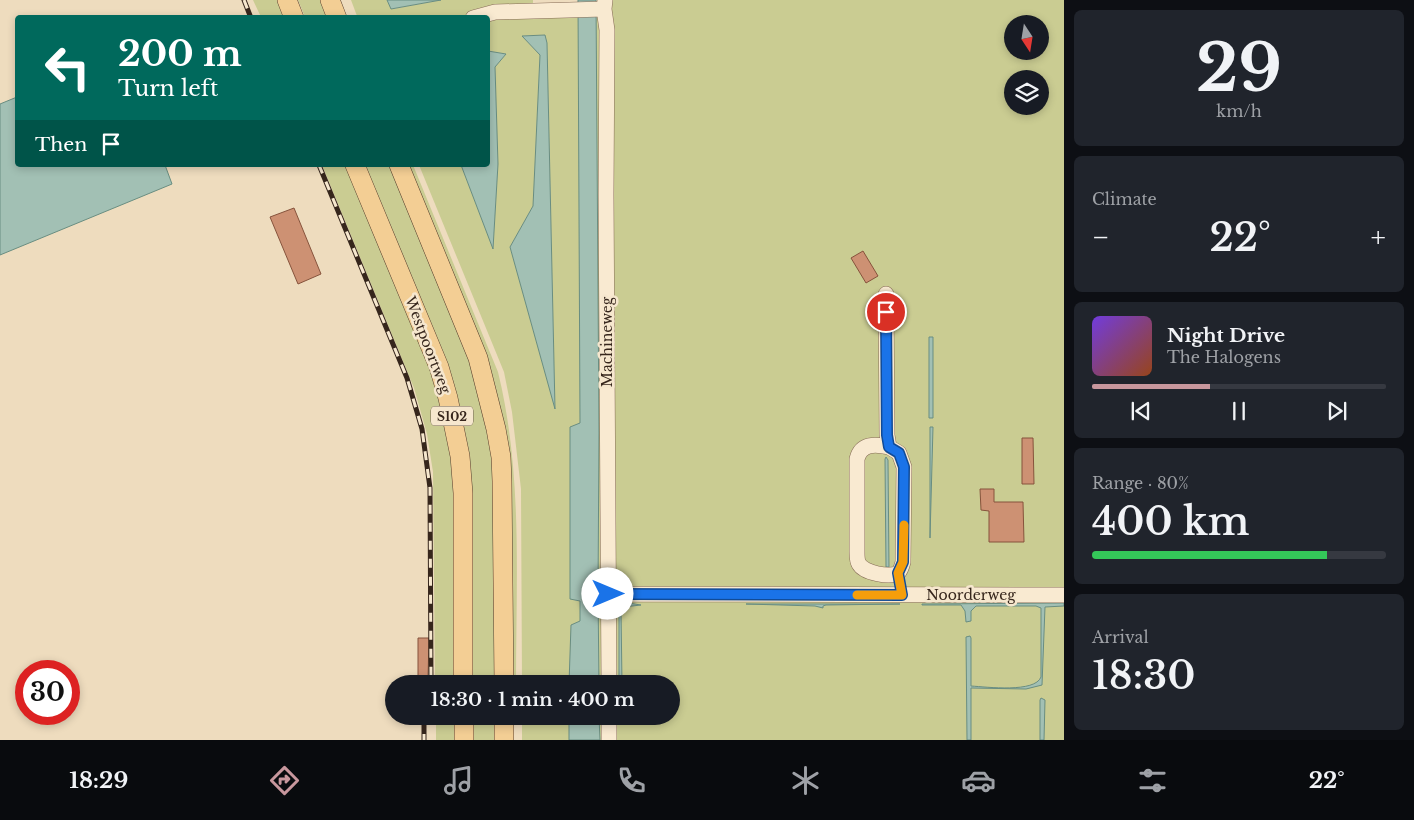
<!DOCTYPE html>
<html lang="en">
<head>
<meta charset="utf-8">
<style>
	body { margin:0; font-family:"Libre Baskerville",serif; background:#20242c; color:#f1f3f6; height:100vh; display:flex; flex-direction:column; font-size:19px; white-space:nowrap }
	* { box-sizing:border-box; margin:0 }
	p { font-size:16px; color:#9ea1a6 }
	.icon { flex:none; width:28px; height:28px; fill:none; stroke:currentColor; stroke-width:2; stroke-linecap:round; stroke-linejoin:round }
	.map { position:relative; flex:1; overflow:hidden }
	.panel { display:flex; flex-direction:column; gap:10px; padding:10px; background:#0d0f14; width:350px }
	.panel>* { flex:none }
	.top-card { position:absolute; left:15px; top:15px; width:475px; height:152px; border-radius:5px; box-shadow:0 2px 8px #0003; background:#00695c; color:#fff; overflow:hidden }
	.needle { width:32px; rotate:168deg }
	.fabs { position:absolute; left:1004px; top:15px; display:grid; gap:10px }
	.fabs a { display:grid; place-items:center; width:45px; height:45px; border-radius:50%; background:#171b24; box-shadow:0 2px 8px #0003; font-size:25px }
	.speed { position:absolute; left:15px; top:660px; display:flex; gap:10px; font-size:25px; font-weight:700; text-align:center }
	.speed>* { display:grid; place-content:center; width:65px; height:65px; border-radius:50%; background:#171b24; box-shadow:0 2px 8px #0003; line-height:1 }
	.speed .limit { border:8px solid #d22; background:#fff; color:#111 }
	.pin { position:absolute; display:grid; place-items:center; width:42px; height:42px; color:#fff; margin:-21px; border:2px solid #fff; border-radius:50%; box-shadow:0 1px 5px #0007 }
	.me { position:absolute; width:55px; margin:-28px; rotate:90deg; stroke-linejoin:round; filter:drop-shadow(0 0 4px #0008) }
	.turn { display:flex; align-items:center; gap:18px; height:105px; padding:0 20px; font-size:22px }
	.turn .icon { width:65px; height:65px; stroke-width:2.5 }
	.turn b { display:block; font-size:35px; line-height:42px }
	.then { display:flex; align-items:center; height:48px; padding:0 20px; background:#0003; gap:10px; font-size:19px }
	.big { font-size:38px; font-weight:600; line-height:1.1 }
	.panel .card { flex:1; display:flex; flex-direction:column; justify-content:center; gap:8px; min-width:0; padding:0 18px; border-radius:8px; background:#20242c }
	.panel .dial { align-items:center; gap:0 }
	.dial b { font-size:65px; line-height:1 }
	.song { display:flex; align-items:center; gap:15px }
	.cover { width:60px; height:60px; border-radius:8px; background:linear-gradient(135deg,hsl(260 70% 55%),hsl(20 70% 35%)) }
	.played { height:5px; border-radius:2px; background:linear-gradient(90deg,#c8979d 40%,#363941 40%) }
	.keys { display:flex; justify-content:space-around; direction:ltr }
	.heat { display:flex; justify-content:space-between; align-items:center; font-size:28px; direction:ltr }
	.charge { height:8px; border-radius:4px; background:linear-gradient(90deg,#34c759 80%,#363941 0) }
	.trip { position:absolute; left:385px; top:675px; width:295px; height:50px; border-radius:25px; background:#171b24; box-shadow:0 2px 8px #0003; font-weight:600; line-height:50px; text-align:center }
	.dock { display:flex; height:80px; justify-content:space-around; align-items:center; background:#090b0e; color:#9ea1a6 }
	.dock .icon { width:35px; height:35px }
	.dock .current { color:#c8979d }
	.dock b { font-size:22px; color:#f1f3f6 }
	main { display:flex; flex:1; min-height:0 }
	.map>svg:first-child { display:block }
</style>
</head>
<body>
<main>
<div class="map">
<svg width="1064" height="740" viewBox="0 0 1064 740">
	<rect width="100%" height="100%" fill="#eedcbe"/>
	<path fill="#cacc92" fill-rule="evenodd" d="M253,0H277L284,17H261Z
		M298,0H325L332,17H305Z
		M351,0H387L392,9L441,0H533V3L531,6L487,7L462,17L360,18L357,16Z
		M611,0H1064V740H613V716H671V684H613L616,588ZM1012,24H1040V51H1012ZM1012,79H1040V106H1012Z
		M574,17L601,18L606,684H522L521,489L512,412L504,372L419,165H461L493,248L498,164L495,67L506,54L488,51V18ZM544,35L547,43L555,407L510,247L533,206L540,55L522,36Z
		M322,165H347L424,348L453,435L460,684H435L433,472L427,434L414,388Z
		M361,165H388L413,211L462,332L491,427L499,684H468L465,456Z
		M409,165H413L498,372C523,474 516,580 516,684H508L506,456Z
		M436,716H460V740H436Z
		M468,716H499L498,740H468Z
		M522,716H606V740H522Z"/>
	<path fill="#a2c0b4" stroke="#698d81" d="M387,0H441L391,9Z
		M578,0H596L599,433L598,594L599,684H569L571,625L580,621V601L570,599V427L580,423Z
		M545,35L547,43L555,409L510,247L533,206L540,55L522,36Z
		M488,51L506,54L495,67L498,164L493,249L461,165H488Z
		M17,97L18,165H165L172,184L0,255V104Z
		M929,337H933V418H929Z
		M930,427H933L930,538Z
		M886,457L888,460L889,567H886L885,459Z
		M628,603L641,605L623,607L621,610L622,684H619V607L620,604Z
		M1064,603V606L1045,607L1042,685L1026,689L971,688V740H967L966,637L970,636L971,638V686C987,687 1035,693 1041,677V608L1036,606H976L971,611V621L966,622L965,611L961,605H922V604Z
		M746,604H900L826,605L823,606V608L815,606Z
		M1041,698L1045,700L1044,740H1040V700Z
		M569,716H599L600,740H569Z"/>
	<path fill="#cd9173" stroke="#86533c" d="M294,208L321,274L298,284L270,217Z
		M863,251L878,276L866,283L851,258Z
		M1022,438H1033L1034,484H1022Z
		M980,489H994V502H1023L1024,542H989V511L981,510Z
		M418,638H429L428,678H418Z"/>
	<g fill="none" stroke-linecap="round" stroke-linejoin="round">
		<defs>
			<path id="minor" d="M605,0L604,9L607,30L606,194L609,684
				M473,18L495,12L604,9
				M886,294L887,435L889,447L899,453L904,467L903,562C902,566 901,570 898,573C890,578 864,573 859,564C857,561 857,556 857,552V459C861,443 875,444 889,447
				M608,594L1064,595
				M609,716V740"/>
			<path id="major" d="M287,0L294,18
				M330,0L337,18
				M355,165L439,367L448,398L460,456L463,493V684
				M399,165L478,358L496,429L501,457L502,481L504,684
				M464,716V740
				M504,740V716"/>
		</defs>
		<use href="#minor" stroke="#876c57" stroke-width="16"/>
		<use href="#major" stroke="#543b2b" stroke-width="20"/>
		<use href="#minor" stroke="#f9ead1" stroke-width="15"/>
		<use href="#major" stroke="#f3ce94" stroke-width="19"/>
		<defs>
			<path id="rail" d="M244,0L251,18
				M319,165L407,378L422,429L430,488L431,682
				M424,716V740"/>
		</defs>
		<use href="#rail" stroke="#36261c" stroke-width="5"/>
		<use href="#rail" stroke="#f6e7ce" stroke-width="3" stroke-dasharray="9" stroke-linecap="butt"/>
	</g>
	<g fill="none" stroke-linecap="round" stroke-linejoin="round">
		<defs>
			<path id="route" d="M608,594L902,595L898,573L903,562L904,467L899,453L889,447L887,435L886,312"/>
		</defs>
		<use href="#route" stroke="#114b97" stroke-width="12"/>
		<use href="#route" stroke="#1a73e8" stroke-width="9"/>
		<path stroke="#f59e0b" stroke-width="9" d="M857,595H902L898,573L903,562L904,525"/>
	</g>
	<g text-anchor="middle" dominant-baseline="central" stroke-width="5" stroke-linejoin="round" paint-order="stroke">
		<rect fill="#f6e7ce" stroke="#706051" stroke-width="1" x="431" y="406.5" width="42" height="19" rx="4"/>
		<g font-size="12" font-weight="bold" fill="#36261c">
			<text x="452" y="416">S102</text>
		</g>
		<g font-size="14" fill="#36261c" stroke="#f6e7ce">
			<text transform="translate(607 342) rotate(-90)">Machineweg</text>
			<text transform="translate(428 345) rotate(69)">Westpoortweg</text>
			<text x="971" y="595">Noorderweg</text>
		</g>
	</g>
</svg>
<div class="fabs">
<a><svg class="needle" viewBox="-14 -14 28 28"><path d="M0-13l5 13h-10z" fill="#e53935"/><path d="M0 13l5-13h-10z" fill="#9ea1a6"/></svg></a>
<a><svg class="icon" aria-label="layers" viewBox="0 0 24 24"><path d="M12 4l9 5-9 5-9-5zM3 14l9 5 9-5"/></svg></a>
</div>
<div class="speed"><div class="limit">30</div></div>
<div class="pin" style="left:886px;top:312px;background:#d93025"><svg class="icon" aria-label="arrive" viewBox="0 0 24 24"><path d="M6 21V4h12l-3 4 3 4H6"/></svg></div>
<svg class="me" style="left:608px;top:594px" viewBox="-20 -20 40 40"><circle r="19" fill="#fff"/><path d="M0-13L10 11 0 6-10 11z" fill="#1a73e8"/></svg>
<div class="trip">18:30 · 1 min · 400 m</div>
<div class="top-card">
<div class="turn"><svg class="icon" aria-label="left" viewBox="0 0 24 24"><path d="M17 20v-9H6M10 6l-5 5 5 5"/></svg><div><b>200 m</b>Turn left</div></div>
<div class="then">Then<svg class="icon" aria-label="arrive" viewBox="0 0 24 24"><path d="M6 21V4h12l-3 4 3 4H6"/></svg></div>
</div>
</div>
<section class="panel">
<div class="card dial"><b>29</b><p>km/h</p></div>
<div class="card"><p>Climate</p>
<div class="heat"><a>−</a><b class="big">22°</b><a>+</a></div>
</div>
<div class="card">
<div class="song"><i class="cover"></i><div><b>Night Drive</b><p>The Halogens</p></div></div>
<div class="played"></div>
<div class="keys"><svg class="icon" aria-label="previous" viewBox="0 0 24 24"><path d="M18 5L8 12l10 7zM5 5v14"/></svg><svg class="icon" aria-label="pause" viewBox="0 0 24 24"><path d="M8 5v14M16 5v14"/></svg><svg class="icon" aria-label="next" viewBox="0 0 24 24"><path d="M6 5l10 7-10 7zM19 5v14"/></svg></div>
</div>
<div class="card"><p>Range · 80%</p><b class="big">400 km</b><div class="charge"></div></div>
<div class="card"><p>Arrival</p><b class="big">18:30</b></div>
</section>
</main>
<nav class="dock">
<b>18:29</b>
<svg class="icon current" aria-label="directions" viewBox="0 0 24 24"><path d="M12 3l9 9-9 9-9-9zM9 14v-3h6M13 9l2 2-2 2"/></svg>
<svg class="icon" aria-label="music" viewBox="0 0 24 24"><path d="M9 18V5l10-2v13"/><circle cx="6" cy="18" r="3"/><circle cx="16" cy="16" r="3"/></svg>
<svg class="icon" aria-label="phone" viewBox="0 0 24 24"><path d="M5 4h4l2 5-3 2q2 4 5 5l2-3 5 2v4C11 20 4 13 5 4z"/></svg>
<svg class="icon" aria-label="climate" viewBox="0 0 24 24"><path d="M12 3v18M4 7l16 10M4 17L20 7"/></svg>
<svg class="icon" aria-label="car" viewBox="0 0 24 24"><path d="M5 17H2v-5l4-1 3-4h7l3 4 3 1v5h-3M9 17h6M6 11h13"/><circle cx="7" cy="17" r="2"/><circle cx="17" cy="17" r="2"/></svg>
<svg class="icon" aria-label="filters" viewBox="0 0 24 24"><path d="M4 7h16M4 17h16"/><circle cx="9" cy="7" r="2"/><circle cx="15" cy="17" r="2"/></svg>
<b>22°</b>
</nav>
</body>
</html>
